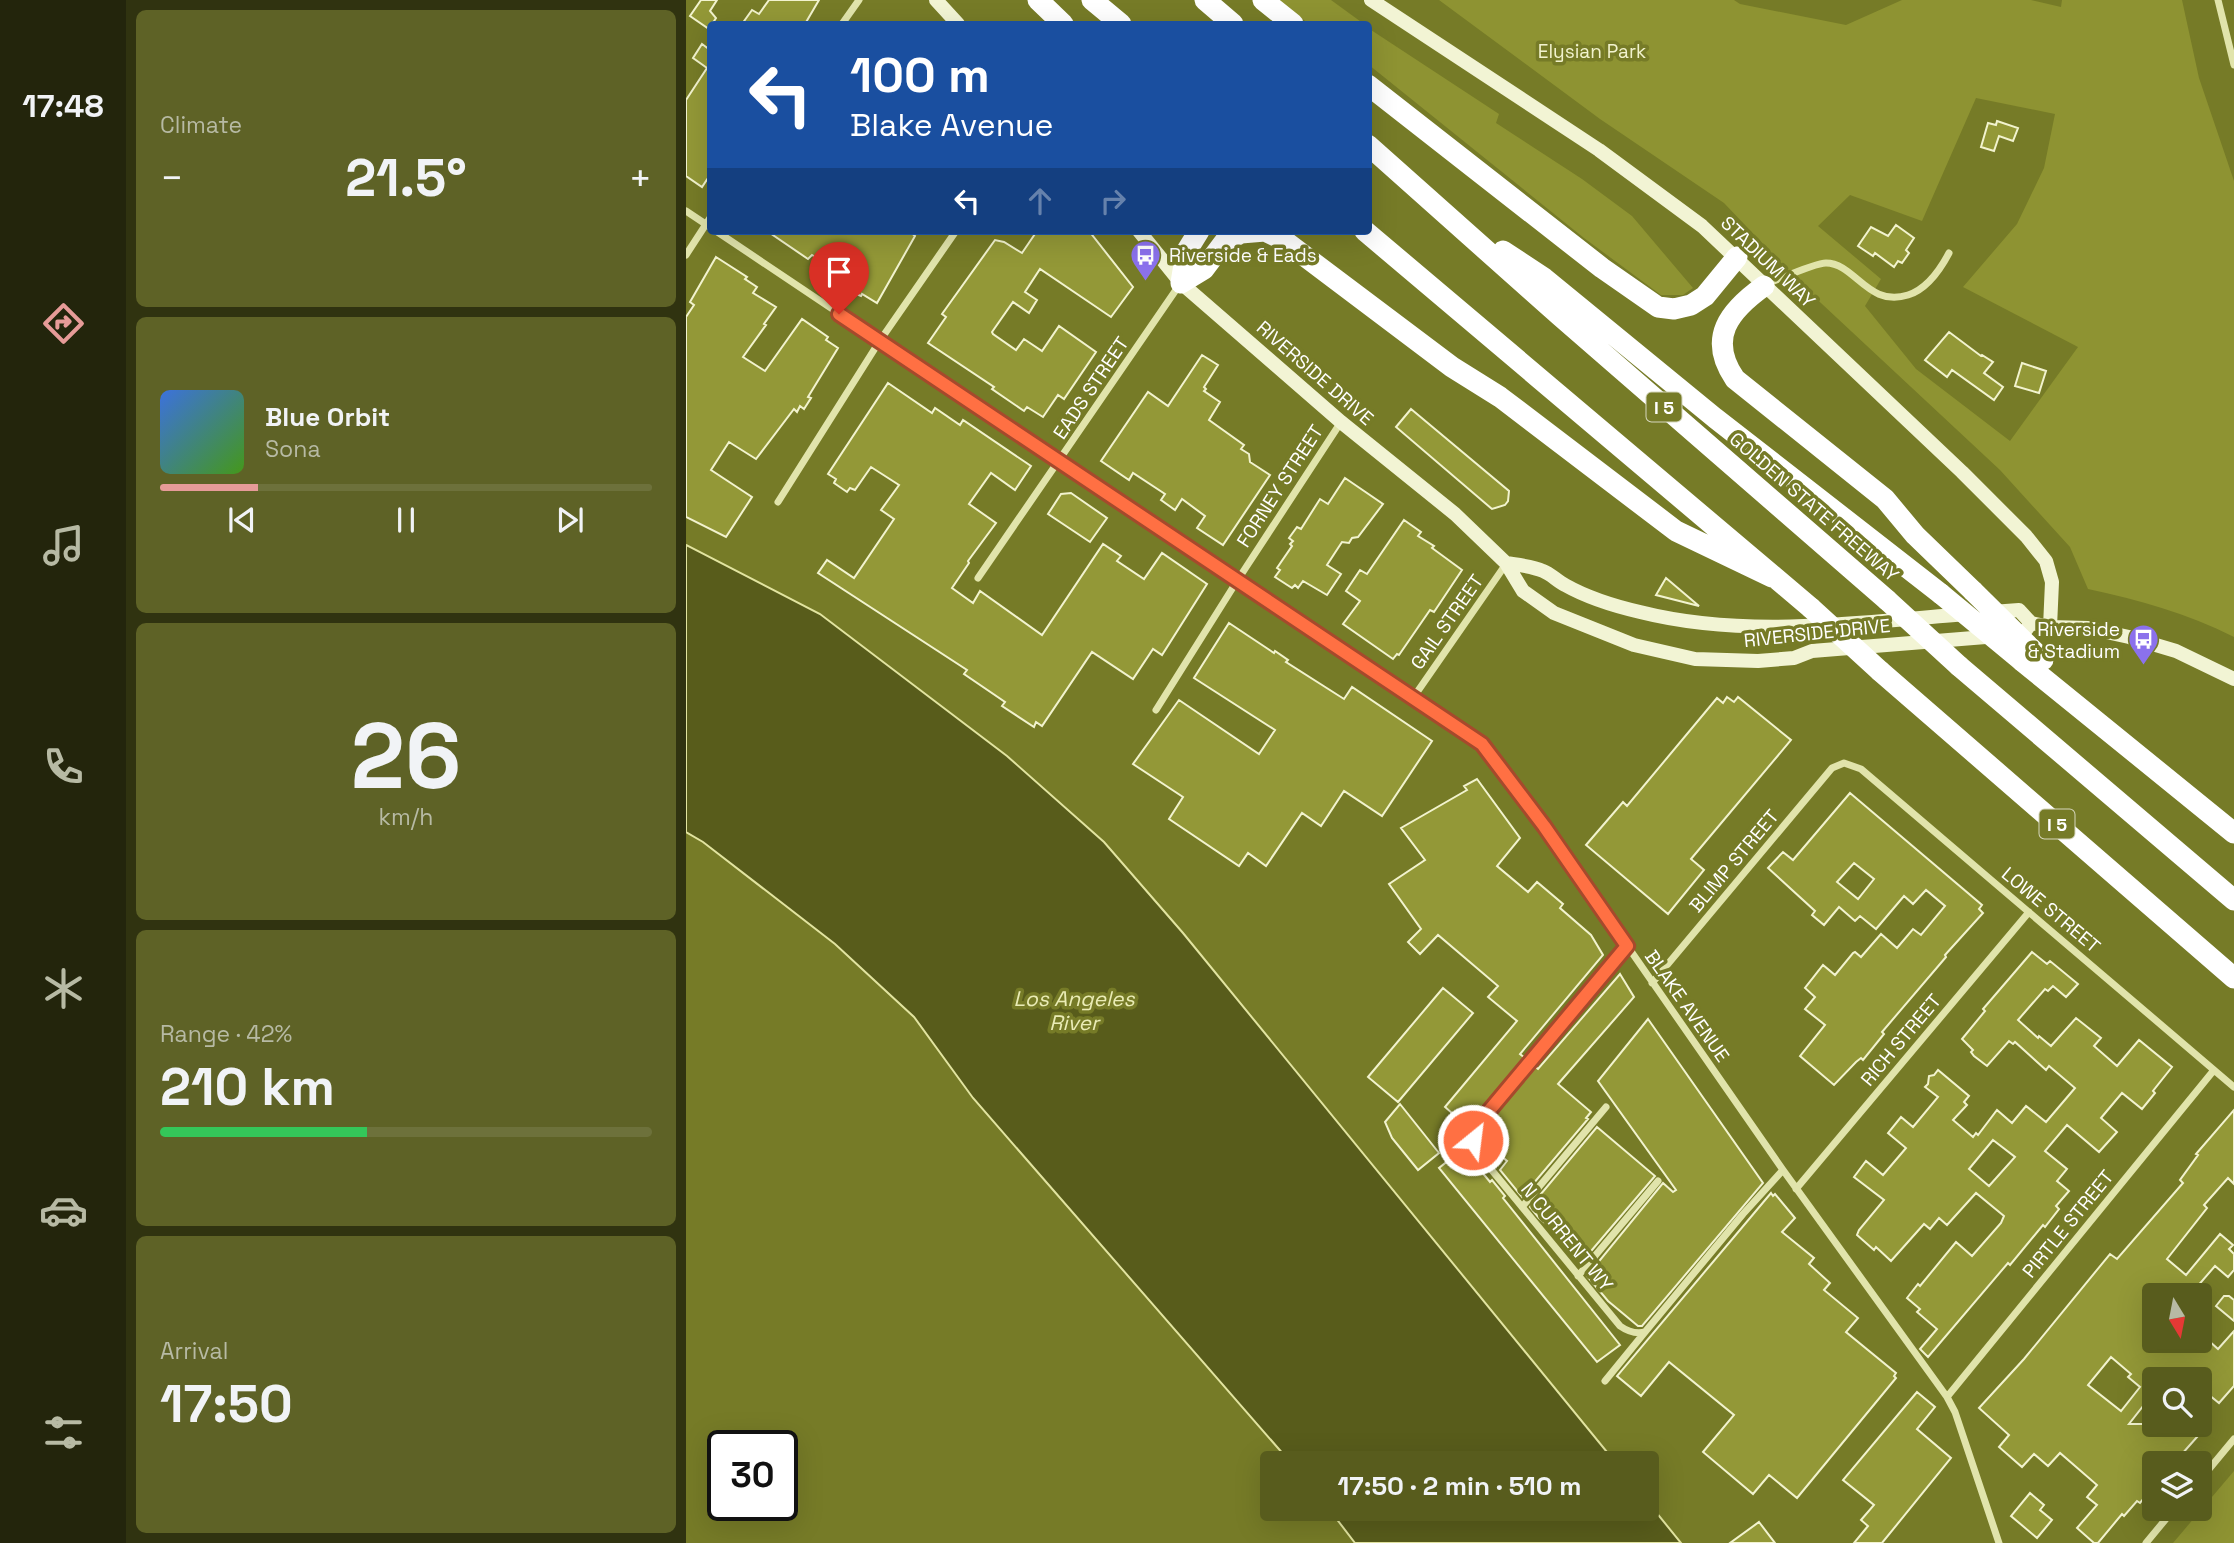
<!DOCTYPE html>
<html lang="en">
<head>
<meta charset="utf-8">
<style>
	body { margin:0; font-family:"Space Grotesk",sans-serif; background:#5e6226; color:#f1f3f6; height:100vh; display:flex; flex-direction:column; font-size:26px; white-space:nowrap }
	* { box-sizing:border-box; margin:0 }
	p { font-size:23px; color:#b7baa4 }
	.icon { flex:none; width:38px; height:38px; fill:none; stroke:currentColor; stroke-width:2; stroke-linecap:round; stroke-linejoin:round }
	.map { position:relative; flex:1; overflow:hidden }
	.panel { display:flex; flex-direction:column; gap:10px; padding:10px; background:#303310; width:560px }
	.panel>* { flex:none }
	.banner { position:absolute; left:21px; top:21px; width:665px; height:214px; border-radius:7px; box-shadow:0 7px 28px #0002; background:#1a4fa0; color:#fff; overflow:hidden }
	.needle { width:46px; rotate:170deg }
	.tools { position:absolute; left:1456px; top:1283px; display:grid; gap:14px }
	.tools a { display:grid; place-items:center; width:70px; height:70px; border-radius:7px; background:#585c1d; box-shadow:0 7px 28px #0002; font-size:35px }
	.speed { position:absolute; left:21px; top:1430px; display:flex; gap:14px; font-size:35px; font-weight:700; text-align:center }
	.speed>* { display:grid; place-content:center; width:91px; height:91px; border-radius:50%; background:#585c1d; box-shadow:0 7px 28px #0002; line-height:1 }
	.speed .limit { border:4px solid #111; border-radius:10px; background:#fff; color:#111 }
	.pin { position:absolute; display:grid; place-items:center; width:60px; height:60px; color:#fff; margin:-72px -30px; border-radius:50% 50% 50% 0; rotate:-45deg; box-shadow:0 0 7px #0007 }
	.pin .icon { rotate:45deg }
	.me { position:absolute; width:77px; margin:-38px; rotate:29deg; stroke-linejoin:round; filter:drop-shadow(0 0 5px #0008) }
	.turn { display:flex; align-items:center; gap:24px; height:147px; padding:0 28px; font-size:32px }
	.turn .icon { width:91px; height:91px; stroke-width:2.5 }
	.turn b { display:block; font-size:49px; line-height:60px }
	.lanes { display:flex; align-items:center; height:66px; padding:0 28px; background:#0003; justify-content:center; gap:35px; direction:ltr }
	.lanes .off { opacity:.35 }
	.big { font-size:52px; font-weight:800; line-height:1.1 }
	.panel .tile { flex:1; display:flex; flex-direction:column; justify-content:center; gap:10px; min-width:0; padding:0 24px; border-radius:10px; background:#5e6226 }
	.panel .dial { align-items:center; gap:0 }
	.dial b { font-size:91px; line-height:1 }
	.song { display:flex; align-items:center; gap:21px }
	.cover { width:84px; height:84px; border-radius:10px; background:linear-gradient(135deg,hsl(220 70% 55%),hsl(100 70% 35%)) }
	.played { height:7px; border-radius:4px; background:linear-gradient(90deg,#e69b98 20%,#6d713b 20%) }
	.keys { display:flex; justify-content:space-around; direction:ltr }
	.heat { display:flex; justify-content:space-between; align-items:center; font-size:38px; direction:ltr }
	.charge { height:10px; border-radius:5px; background:linear-gradient(90deg,#34c759 42%,#6d713b 0) }
	.trip { position:absolute; left:574px; top:1451px; width:399px; height:70px; border-radius:7px; background:#585c1d; box-shadow:0 7px 28px #0002; font-weight:800; line-height:70px; text-align:center }
	main { display:flex; flex:1; min-height:0 }
	.dock { display:flex; flex-direction:column; width:126px; justify-content:space-around; align-items:center; background:#23250c; color:#b7baa4 }
	.dock .icon { width:49px; height:49px }
	.dock .on { color:#e69b98 }
	.dock b { font-size:32px; color:#f1f3f6 }
	.map>svg:first-child { display:block }
</style>
</head>
<body>
<main>
<nav class="dock">
<b>17:48</b>
<svg class="icon on" aria-label="directions" viewBox="0 0 24 24"><path d="M12 3l9 9-9 9-9-9zM9 14v-3h6M13 9l2 2-2 2"/></svg>
<svg class="icon" aria-label="music" viewBox="0 0 24 24"><path d="M9 18V5l10-2v13"/><circle cx="6" cy="18" r="3"/><circle cx="16" cy="16" r="3"/></svg>
<svg class="icon" aria-label="phone" viewBox="0 0 24 24"><path d="M5 4h4l2 5-3 2q2 4 5 5l2-3 5 2v4C11 20 4 13 5 4z"/></svg>
<svg class="icon" aria-label="climate" viewBox="0 0 24 24"><path d="M12 3v18M4 7l16 10M4 17L20 7"/></svg>
<svg class="icon" aria-label="car" viewBox="0 0 24 24"><path d="M5 17H2v-5l4-1 3-4h7l3 4 3 1v5h-3M9 17h6M6 11h13"/><circle cx="7" cy="17" r="2"/><circle cx="17" cy="17" r="2"/></svg>
<svg class="icon" aria-label="filters" viewBox="0 0 24 24"><path d="M4 7h16M4 17h16"/><circle cx="9" cy="7" r="2"/><circle cx="15" cy="17" r="2"/></svg>
</nav>
<section class="panel">
<div class="tile"><p>Climate</p>
<div class="heat"><a>−</a><b class="big">21.5°</b><a>+</a></div>
</div>
<div class="tile">
<div class="song"><i class="cover"></i><div><b>Blue Orbit</b><p>Sona</p></div></div>
<div class="played"></div>
<div class="keys"><svg class="icon" aria-label="previous" viewBox="0 0 24 24"><path d="M18 5L8 12l10 7zM5 5v14"/></svg><svg class="icon" aria-label="pause" viewBox="0 0 24 24"><path d="M8 5v14M16 5v14"/></svg><svg class="icon" aria-label="next" viewBox="0 0 24 24"><path d="M6 5l10 7-10 7zM19 5v14"/></svg></div>
</div>
<div class="tile dial"><b>26</b><p>km/h</p></div>
<div class="tile"><p>Range · 42%</p><b class="big">210 km</b><div class="charge"></div></div>
<div class="tile"><p>Arrival</p><b class="big">17:50</b></div>
</section>
<div class="map">
<svg width="1548" height="1543" viewBox="0 0 1548 1543">
	<rect width="100%" height="100%" fill="#767b27"/>
	<path fill="#8e9332" fill-rule="evenodd" d="M592,0H645L678,24H623Z
		M753,0H1048L1054,4L1160,25L1216,0H1345L1375,7L1376,0H1496L1513,78L1548,181V637C1501,613 1453,600 1402,589L1384,547L1314,470L1121,290L1038,203L914,119ZM1290,98L1369,114L1358,168L1331,224L1277,287L1392,347L1324,441L1230,369L1179,306L1195,279L1132,226L1164,195L1236,221Z
		M682,28L813,114L810,123L896,179L946,216L1007,288L997,295H975L898,238L683,65Z
		M1548,1471V1543H1487Z"/>
	<path fill="#585c1b" stroke="#e2e4a0" stroke-width="2" d="M0,545L134,614L321,756L418,842L497,933L930,1463H605L287,1098L228,1017L149,944L17,842L0,832Z
		M961,1501L995,1543H669L643,1509L961,1508Z"/>
	<path fill="#939837" stroke="#f2f3ce" stroke-width="2" fill-rule="evenodd" d="M15,0H31L24,11L30,18L23,29L4,16Z
		M83,0H133L119,24H56L66,10L73,14Z
		M16,44L24,50V175L16,187L0,176V100L21,68L7,58Z
		M1311,121L1332,128L1327,141L1313,136L1308,151L1295,147L1302,123L1310,125Z
		M1210,225L1228,238L1220,250L1223,253L1216,263L1212,261L1208,267L1189,253L1187,256L1172,246L1185,227L1202,236Z
		M81,231H223L229,236L191,303L176,294L175,296L165,292L152,283L158,275L126,255L122,259Z
		M351,231H403L447,287L425,317L354,269L339,292L351,300L343,313L327,302L306,332L307,334L330,350L338,339L356,351L373,326L410,352L378,399L372,395L357,417L341,407L338,411L306,389L308,387L242,343L260,317L256,314L309,240L318,242L336,253Z
		M30,257L61,277L59,279L71,287L67,293L90,307L78,324L80,325L57,357L79,371L116,319L142,337L140,340L152,348L122,397L125,398L118,409L114,406L111,412L108,409L70,459L43,442L25,470L66,497L40,537L0,517V317L8,305L4,302Z
		M1263,332L1295,356L1296,355L1307,362L1298,373L1317,387L1308,400L1266,370L1261,377L1239,360Z
		M516,355L532,365L518,387L520,389L518,391L534,402L523,420L558,445L555,449L563,454L564,462L584,475L537,545L511,528L519,516L496,499L489,510L475,500L479,494L447,473L443,480L415,461L462,392L482,406Z
		M1336,363L1360,371L1353,393L1329,386Z
		M202,383L246,413L249,408L274,425L277,420L345,466L329,490L305,473L283,504L310,523L282,561L283,563L266,588L287,603L294,591L356,635L417,544L435,556L431,561L458,579L476,553L521,584L476,655L467,649L447,679L406,652L356,726L350,722L348,727L316,706L319,702L278,674L281,670L132,573L141,560L168,578L208,519L195,510L213,485L185,467L169,490L164,488L161,492L148,483L150,479L142,474Z
		M725,409L823,491L822,501L819,505L806,509L710,427Z
		M659,478L697,504L672,537L666,538L663,543L656,542L641,565L655,574L641,595L617,581L612,588L609,585L606,588L589,577L594,570L591,568L606,546L604,544L607,541L603,538L611,527L615,529L634,499L642,504Z
		M385,493L421,518L404,542L362,514L375,494Z
		M718,520L735,532L732,536L748,546L746,548L776,570L748,612L744,610L713,655L711,654L707,659L657,624L674,601L660,591L674,570L681,574Z
		M980,578L1013,606L970,595Z
		M543,623L588,653L589,651L602,660L600,662L658,699L666,687L746,741L696,816L658,791L635,826L616,813L580,866L562,853L553,866L483,819L497,797L447,764L493,700L573,754L589,730L508,678Z
		M1041,697L1048,702L1052,697L1105,740L1005,859L1018,870L982,914L900,845L937,802L941,806L1031,698L1037,703Z
		M791,779L834,838L811,866L842,892L851,882L877,904L874,908L905,935L917,955L834,1054L839,1058L787,1120L784,1129L759,1107L831,1021L802,997L812,986L752,935L734,954L722,942L735,929L703,884L739,860L715,828L781,790L778,786Z
		M1164,793L1296,905L1293,909L1297,913L1259,955L1260,957L1196,1032L1198,1034L1177,1060L1175,1058L1170,1062L1148,1085L1114,1056L1139,1025L1119,1009L1129,997L1119,988L1137,965L1149,975L1167,953L1169,952L1175,957L1195,934L1211,948L1227,929L1235,935L1259,906L1240,890L1227,904L1218,896L1190,929L1174,916L1169,921L1153,907L1138,925L1126,915L1129,911L1082,868L1097,852L1107,860ZM1168,863L1188,879L1172,899L1151,882Z
		M1346,952L1361,964L1364,961L1392,984L1380,997L1367,986L1362,991L1359,989L1332,1020L1352,1038L1353,1036L1365,1046L1390,1018L1415,1038L1408,1046L1431,1066L1453,1040L1486,1067L1467,1091L1469,1093L1456,1109L1436,1093L1415,1118L1431,1132L1413,1152L1381,1125L1359,1151L1381,1169L1371,1181L1383,1191L1370,1206L1373,1209L1359,1227L1357,1225L1324,1265L1322,1263L1242,1357L1234,1349L1251,1329L1231,1312L1234,1309L1221,1298L1232,1284L1234,1286L1270,1242L1286,1256L1315,1223L1318,1216L1290,1193L1261,1225L1253,1218L1244,1229L1238,1224L1205,1261L1190,1247L1188,1250L1171,1235L1173,1230L1198,1200L1168,1177L1180,1161L1197,1175L1220,1148L1202,1133L1215,1117L1227,1127L1252,1097L1239,1087L1242,1084L1243,1076L1248,1075L1252,1070L1283,1096L1278,1102L1281,1105L1267,1120L1287,1137L1290,1133L1292,1135L1311,1110L1326,1123L1340,1106L1360,1122L1389,1088L1363,1066L1360,1070L1329,1042L1327,1044L1323,1041L1301,1066L1288,1056L1285,1052L1287,1050L1276,1039L1299,1011L1297,1009ZM1307,1140L1329,1157L1303,1186L1283,1169Z
		M934,974L948,997L872,1084L905,1112L900,1118L902,1119L836,1197L814,1170L821,1161L794,1138L797,1127L848,1066L852,1069Z
		M757,988L787,1013L712,1102L682,1077Z
		M962,1019L1077,1183L956,1326H952L922,1301L901,1276L977,1183L987,1192L990,1190L912,1081Z
		M714,1104L753,1153L732,1170L706,1138L699,1122Z
		M1548,1110V1184L1542,1178L1518,1205L1521,1208L1481,1259L1500,1275L1534,1234L1547,1245L1543,1249L1548,1254V1270L1542,1277L1529,1266L1504,1295H1468V1340H1522L1532,1349L1548,1331V1386L1533,1403L1523,1395L1514,1407V1379H1468V1399L1465,1396L1443,1424H1496L1511,1437L1488,1463H1468V1486L1454,1503L1451,1501L1438,1516L1436,1514L1412,1543H1408L1391,1528L1411,1505L1401,1497L1411,1485L1374,1453L1362,1466L1348,1454L1336,1467L1313,1447L1323,1435L1293,1408L1338,1359L1424,1254L1431,1259L1497,1183L1494,1180L1512,1155L1510,1154ZM1425,1357L1445,1374L1442,1377L1454,1387L1435,1411L1402,1385Z
		M911,1127L969,1176L900,1257L853,1218L844,1207Z
		M777,1149L804,1182L806,1180L819,1196L817,1198L934,1345L911,1362L753,1168Z
		M1085,1193L1087,1196L1089,1194L1109,1218L1096,1232L1128,1258L1123,1264L1144,1283L1138,1290L1172,1318L1160,1332L1210,1373L1208,1376L1210,1378L1111,1498L1083,1475L1067,1494L1017,1452L1048,1415L983,1362L955,1396L931,1376Z
		M1538,1296H1543L1548,1300V1321L1530,1306Z
		M1231,1392L1249,1407L1231,1429L1265,1458L1196,1543H1168L1182,1526L1175,1520L1188,1505L1157,1480Z
		M1344,1493L1358,1505L1354,1510L1366,1520L1351,1538L1325,1516Z
		M1073,1522L1089,1543H1044Z"/>
	<g fill="none" stroke-linecap="round" stroke-linejoin="round">
		<path stroke="#e1e4ab" stroke-width="7" d="M1532,0L1548,65
			M156,24L173,0
			M0,211L24,227
			M30,231L795,744L858,826L1097,1170L1261,1397L1269,1412L1313,1543
			M0,255L24,218
			M1078,285C1092,280 1128,263 1140,263C1169,263 1182,308 1222,295C1241,289 1254,270 1263,253
			M92,502L193,342L270,231
			M292,578L494,284
			M727,698L820,564
			M470,710L551,581L655,422
			M941,946L792,1124L787,1140L790,1151L934,1326C941,1331 950,1334 959,1332L1057,1214L1097,1170
			M966,983L1146,768L1158,763L1175,769L1548,1087
			M1110,1189L1343,912
			M836,1207L920,1107
			M892,1276L972,1181
			M919,1381L959,1332
			M1261,1397L1528,1070
			M1514,1480L1548,1439
			M1460,1543L1489,1508"/>
		<path stroke="#f2f4d4" stroke-width="14" d="M250,0L272,24
			M685,0L913,150L1016,226L1276,472L1340,536L1360,561L1366,582L1364,627
			M453,231L495,283L655,422L769,514L820,563L837,591L868,613L948,645L1009,659L1072,661L1108,658L1126,651L1337,634L1345,623
			M820,563C832,565 846,566 857,571C865,574 871,581 879,585C902,598 928,606 954,612C1061,639 1174,622 1282,614
			M1306,612L1333,610L1345,623L1364,627L1402,628L1443,637L1490,651L1548,679"/>
		<path stroke="#fff" stroke-width="21" d="M352,0L377,24
			M406,0L435,24
			M519,0L547,24
			M577,0L607,24
			M682,85L916,268L972,307L988,309L1005,305L1019,296L1051,257
			M682,145L874,316L1201,600
			M679,231L1125,608
			M817,251L858,278L1029,418L1255,594
			M495,283L518,269L539,241L555,233L579,231L596,239L766,367L814,397L990,531L1086,577
			M495,283L500,252L513,231
			M1078,286C1043,311 1021,338 1049,379L1199,499L1229,535L1287,591
			M1336,661L1548,833
			M1273,666L1548,900
			M1194,671L1548,978"/>
		<path stroke="#fff" stroke-width="21" d="M1287,591L1357,660
			M1255,594L1336,661
			M1201,600L1273,666
			M1125,608L1194,671"/>
	</g>
	<g fill="none" stroke-linecap="round" stroke-linejoin="round">
		<defs>
			<path id="route" d="M153,314L796,744L858,826L941,946L792,1124L787,1140"/>
		</defs>
		<use href="#route" stroke="#a6492c" stroke-width="18"/>
		<use href="#route" stroke="#ff7043" stroke-width="12"/>
	</g>
	<defs>
		<symbol id="bus-pin" viewBox="-11 -11 22 30"><path d="M0 17L-7.5 6A9.5 9.5 0 1 1 7.5 6Z" fill="#8b71ec" stroke="#767b27"/><path d="M-5-6H5V4H4V6H2V4H-2V6H-4V4H-5ZM-3.5-4V0h7V-4ZM-3.5 1.2v1.5H-2V1.2ZM2 1.2v1.5H3.5V1.2Z" fill="#fff"/></symbol>
	</defs>
	<g fill-rule="evenodd">
		<use href="#bus-pin" x="442" y="238" width="35" height="47"/>
		<use href="#bus-pin" x="1440" y="622" width="35" height="47"/>
	</g>
	<g text-anchor="middle" dominant-baseline="central" stroke-width="7" stroke-linejoin="round" paint-order="stroke">
		<g fill="#767b27" stroke="#d6d7be" stroke-width="2">
			<rect x="960.5" y="392.5" width="35" height="29" rx="5"/>
			<rect x="1353.5" y="809.5" width="35" height="29" rx="5"/>
		</g>
		<g font-size="18" font-weight="bold" fill="#fff">
			<text x="978" y="407">I 5</text>
			<text x="1371" y="824">I 5</text>
		</g>
		<g font-size="19" fill="#f2f3ce" stroke="#767b27">
			<text x="906" y="51">Elysian Park</text>
		</g>
		<g font-size="19" fill="#fff" stroke="#767b27" text-anchor="start">
			<text x="483" y="255">Riverside &amp; Eads</text>
			<text x="1434" y="629" text-anchor="end">Riverside<tspan x="1434" dy="22">&amp; Stadium</tspan></text>
		</g>
		<g font-size="19" fill="#fff" stroke="#767b27">
			<text transform="translate(1082 262) rotate(44)">STADIUM WAY</text>
			<text transform="translate(629 373) rotate(41)">RIVERSIDE DRIVE</text>
			<text transform="translate(405 388) rotate(-56)">EADS STREET</text>
			<text transform="translate(594 486) rotate(-57)">FORNEY STREET</text>
			<text transform="translate(1128 507) rotate(41)">GOLDEN STATE FREEWAY</text>
			<text transform="translate(761 622) rotate(-55)">GAIL STREET</text>
			<text transform="translate(1131 633) rotate(-6)">RIVERSIDE DRIVE</text>
			<text transform="translate(1048 861) rotate(-50)">BLIMP STREET</text>
			<text transform="translate(1365 910) rotate(40)">LOWE STREET</text>
			<text transform="translate(1001 1006) rotate(55)">BLAKE AVENUE</text>
			<text transform="translate(1215 1040) rotate(-50)">RICH STREET</text>
			<text transform="translate(1382 1224) rotate(-51)">PIRTLE STREET</text>
			<text transform="translate(881 1237) rotate(51)">N CURRENT WY</text>
		</g>
		<g font-size="21" font-style="italic" fill="#eaecb6" stroke="#767b27">
			<text x="388" y="998">Los Angeles<tspan x="388" dy="24">River</tspan></text>
		</g>
	</g>
</svg>
<div class="tools">
<a><svg class="needle" viewBox="-14 -14 28 28"><path d="M0-13l5 13h-10z" fill="#e53935"/><path d="M0 13l5-13h-10z" fill="#b7baa4"/></svg></a>
<a><svg class="icon" aria-label="search" viewBox="0 0 24 24"><circle cx="10" cy="10" r="6"/><path d="M15 15l6 6"/></svg></a>
<a><svg class="icon" aria-label="layers" viewBox="0 0 24 24"><path d="M12 4l9 5-9 5-9-5zM3 14l9 5 9-5"/></svg></a>
</div>
<div class="speed"><div class="limit">30</div></div>
<div class="pin" style="left:153px;top:314px;background:#d93025"><svg class="icon" aria-label="arrive" viewBox="0 0 24 24"><path d="M6 21V4h12l-3 4 3 4H6"/></svg></div>
<svg class="me" style="left:787px;top:1140px" viewBox="-20 -20 40 40"><circle r="17" fill="#ff7043" stroke="#fff" stroke-width="3"/><path d="M0-11L8 9 0 5-8 9z" fill="#fff"/></svg>
<div class="trip">17:50 · 2 min · 510 m</div>
<div class="banner">
<div class="turn"><svg class="icon" aria-label="left" viewBox="0 0 24 24"><path d="M17 20v-9H6M10 6l-5 5 5 5"/></svg><div><b>100 m</b>Blake Avenue</div></div>
<div class="lanes"><svg class="icon" aria-label="left" viewBox="0 0 24 24"><path d="M17 20v-9H6M10 6l-5 5 5 5"/></svg><svg class="icon off" aria-label="ahead" viewBox="0 0 24 24"><path d="M12 20V5M6 11l6-6 6 6"/></svg><svg class="icon off" aria-label="right" viewBox="0 0 24 24"><path d="M7 20v-9h11M14 6l5 5-5 5"/></svg></div>
</div>
</div>
</main>
</body>
</html>
